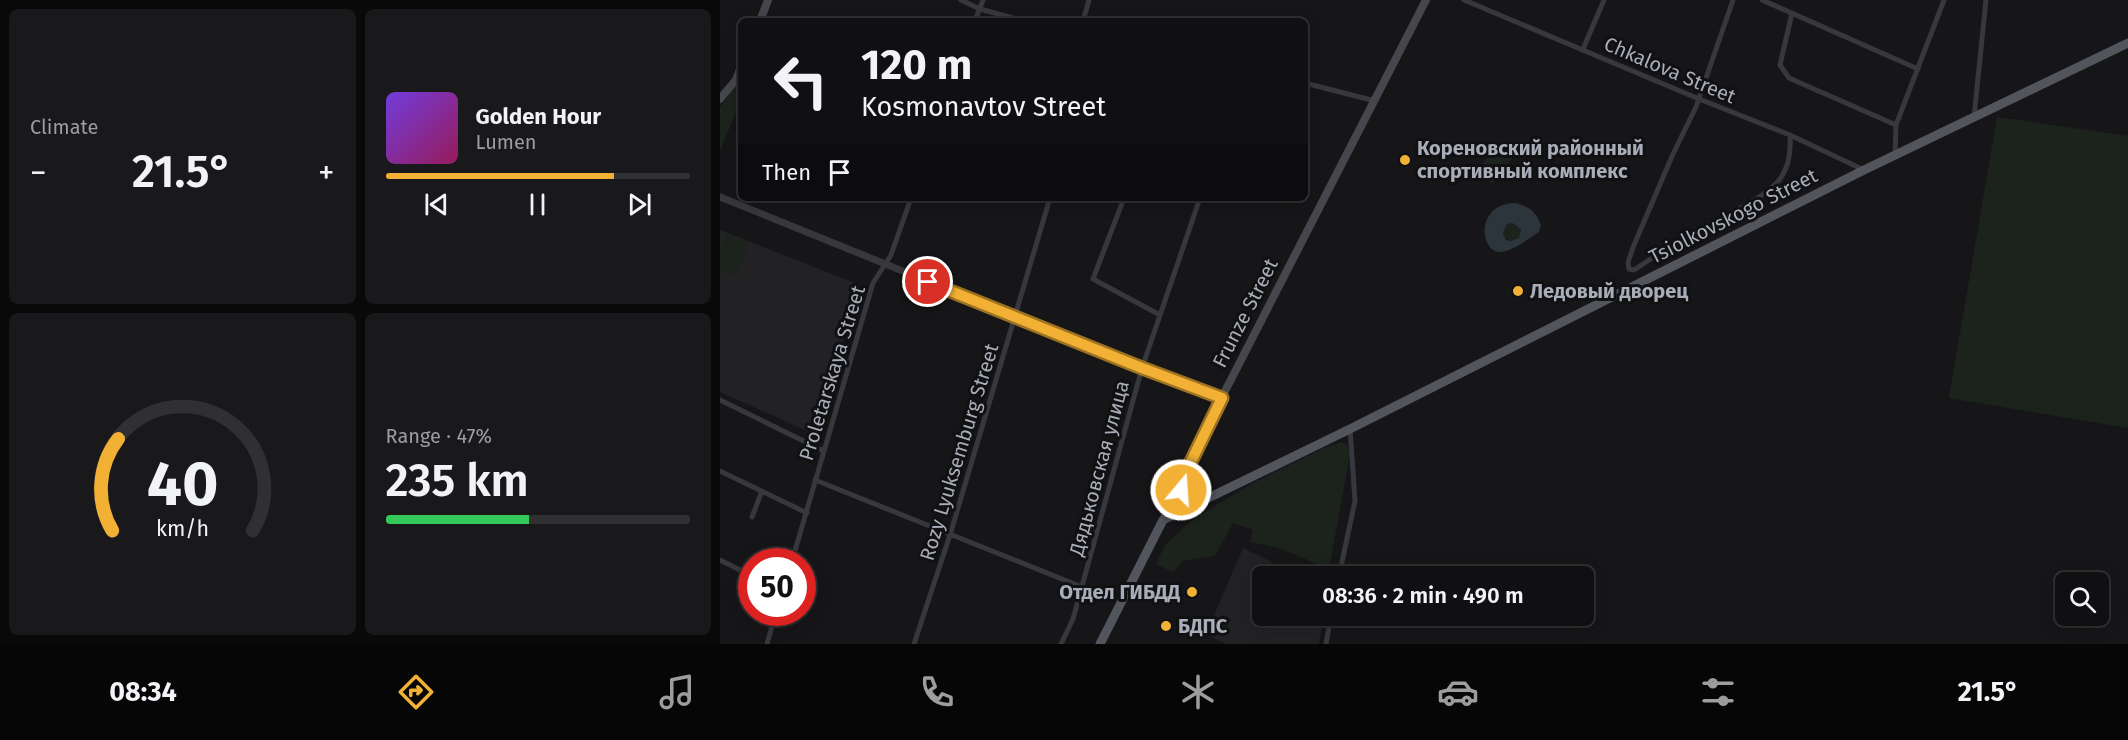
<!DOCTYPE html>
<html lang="en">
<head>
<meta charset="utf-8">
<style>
	body { margin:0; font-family:"Fira Sans",sans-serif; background:#19191b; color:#f1f3f6; height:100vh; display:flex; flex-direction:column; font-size:22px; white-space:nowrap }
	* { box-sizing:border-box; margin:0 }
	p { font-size:20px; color:#9c9d9f }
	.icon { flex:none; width:33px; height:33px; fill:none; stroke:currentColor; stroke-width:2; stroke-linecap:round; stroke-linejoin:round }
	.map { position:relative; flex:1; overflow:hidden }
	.panel { display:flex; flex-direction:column; gap:9px; padding:9px; background:#09090a; width:720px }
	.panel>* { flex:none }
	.banner { position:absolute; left:18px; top:18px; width:570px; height:183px; border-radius:9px; box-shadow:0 3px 15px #0003,0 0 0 2px #303032; background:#101012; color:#f1f3f6; overflow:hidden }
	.fabs { position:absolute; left:1335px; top:572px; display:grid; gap:12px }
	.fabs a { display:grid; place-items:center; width:54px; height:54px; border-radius:9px; background:#101012; box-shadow:0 3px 15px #0003,0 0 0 2px #303032; font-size:30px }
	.speed { position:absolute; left:18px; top:548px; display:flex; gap:12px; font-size:30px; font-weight:700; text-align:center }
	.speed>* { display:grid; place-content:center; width:78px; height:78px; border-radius:50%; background:#101012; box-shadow:0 3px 15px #0003,0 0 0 2px #303032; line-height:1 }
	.speed .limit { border:9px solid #d22; background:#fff; color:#111 }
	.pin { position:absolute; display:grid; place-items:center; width:51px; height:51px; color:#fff; margin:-26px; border:3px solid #fff; border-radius:50%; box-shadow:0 2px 6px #0007 }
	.me { position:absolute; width:66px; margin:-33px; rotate:18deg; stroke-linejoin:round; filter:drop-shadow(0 0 4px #0008) }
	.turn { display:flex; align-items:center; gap:21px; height:126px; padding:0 24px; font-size:27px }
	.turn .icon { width:78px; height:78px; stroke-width:2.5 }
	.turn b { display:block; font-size:42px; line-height:51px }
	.then { display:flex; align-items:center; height:57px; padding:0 24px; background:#0003; gap:12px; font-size:22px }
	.big { font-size:45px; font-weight:600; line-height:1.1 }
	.panel .widget { flex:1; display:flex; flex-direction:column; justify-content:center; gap:9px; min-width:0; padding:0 21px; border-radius:9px; background:#19191b }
	.panel .dial { align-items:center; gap:0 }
	.dial svg { height:156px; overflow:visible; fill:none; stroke:#303032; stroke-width:7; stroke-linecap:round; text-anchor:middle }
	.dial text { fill:#f1f3f6; stroke:none }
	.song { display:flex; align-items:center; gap:18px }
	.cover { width:72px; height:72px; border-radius:9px; background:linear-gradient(135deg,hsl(260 70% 55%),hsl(330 70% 35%)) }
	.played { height:6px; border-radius:3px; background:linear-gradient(90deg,#f2b134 75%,#303032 75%) }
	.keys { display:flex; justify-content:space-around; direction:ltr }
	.heat { display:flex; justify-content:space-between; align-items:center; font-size:33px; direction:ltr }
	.charge { height:9px; border-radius:4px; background:linear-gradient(90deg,#34c759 47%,#303032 0) }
	.panel .tiles { flex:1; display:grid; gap:9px; grid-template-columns:repeat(2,1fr) }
	.trip { position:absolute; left:532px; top:566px; width:342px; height:60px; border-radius:9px; background:#101012; box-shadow:0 3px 15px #0003,0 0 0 2px #303032; font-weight:600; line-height:60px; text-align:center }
	.dock { display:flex; height:96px; justify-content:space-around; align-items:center; background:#060607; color:#9c9d9f }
	.dock .icon { width:42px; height:42px }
	.dock .on { color:#f2b134 }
	.dock b { font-size:27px; color:#f1f3f6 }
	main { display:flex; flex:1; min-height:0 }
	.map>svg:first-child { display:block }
</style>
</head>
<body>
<main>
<section class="panel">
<div class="tiles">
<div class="widget"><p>Climate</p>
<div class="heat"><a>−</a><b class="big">21.5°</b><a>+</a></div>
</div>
<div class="widget">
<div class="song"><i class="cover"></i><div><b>Golden Hour</b><p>Lumen</p></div></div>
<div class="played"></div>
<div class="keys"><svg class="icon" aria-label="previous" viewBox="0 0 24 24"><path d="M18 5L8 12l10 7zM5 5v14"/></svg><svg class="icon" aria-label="pause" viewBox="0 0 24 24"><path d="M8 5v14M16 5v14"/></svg><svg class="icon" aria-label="next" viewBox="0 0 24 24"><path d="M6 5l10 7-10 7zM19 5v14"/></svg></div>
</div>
<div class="widget dial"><svg viewBox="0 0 100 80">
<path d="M14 69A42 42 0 1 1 86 69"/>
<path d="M14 69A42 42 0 0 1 17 22" stroke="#f2b134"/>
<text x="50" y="56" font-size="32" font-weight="700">40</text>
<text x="50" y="72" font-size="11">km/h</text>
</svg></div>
<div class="widget"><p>Range · 47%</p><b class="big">235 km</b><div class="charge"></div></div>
</div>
</section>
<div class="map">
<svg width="1408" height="644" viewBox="0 0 1408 644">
	<rect width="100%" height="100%" fill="#161618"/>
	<path fill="#222225" d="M0,230L135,283L139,291L98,418L100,422L96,435L0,392Z
		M523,548L552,562L546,576H543V615H604L599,644H505L486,634Z"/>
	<path fill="#1c231d" d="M17,85L21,86V100L0,151V107Z
		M1277,117L1408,136V428L1229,398Z
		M779,142L795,154L773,184L757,172Z
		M783 232a9 9 0 1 1 18 0a9 9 0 1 1-18 0Z
		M7,234L29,243L16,277L0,271V251Z
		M622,442L628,446L629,460L609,569L559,548L530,542L533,530L513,523L495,556L462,561L454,573L436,564L445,545L472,520L533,483L606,447Z"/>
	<path fill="#2c353c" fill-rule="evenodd" d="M795,203C809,206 816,212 821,225L819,232C808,239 794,251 781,252C760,254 754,204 795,203ZM791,223L795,224L801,230L799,238L790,241L786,240L783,233L786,225Z"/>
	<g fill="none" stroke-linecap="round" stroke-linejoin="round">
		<path stroke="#37383d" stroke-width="5" d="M241,0L260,9L304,21
			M744,0L979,99L1070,135L1144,170
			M1013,0L976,107L953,154L914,245L908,262L909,269L914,270C931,259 948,247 965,237C990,222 1045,200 1060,179C1070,166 1071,150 1070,135
			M1042,0L1198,69
			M1072,13L1060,65L1069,78L1176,125
			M255,21L263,0
			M363,21L369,0
			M863,49L884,0
			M585,83L655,101
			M1254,117L1266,0
			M1175,155L1176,125L1224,0
			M404,198L373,279L440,315
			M0,400L104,451
			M0,471L87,513
			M95,480L362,587
			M32,517L42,491
			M0,560L32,576
			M72,561L153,283L171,255L191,198
			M619,576L635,501L630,429
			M47,644L56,612
			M194,644L230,535L330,198
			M341,644L353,619L422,368L480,198
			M606,644L611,615"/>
		<path stroke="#37383d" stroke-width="7" d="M0,197L422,368L502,397"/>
		<path stroke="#45474d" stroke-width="8" d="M40,21L48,0
			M0,99L16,80L21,67
			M462,484V497L470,506
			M443,520L502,397L706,0"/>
		<path stroke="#53555c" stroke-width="9" d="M380,644L443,520L630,429L1144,170L1408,43"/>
	</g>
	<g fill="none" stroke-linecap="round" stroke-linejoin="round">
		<defs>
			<path id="route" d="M208,282L422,368L502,398L463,478L461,490"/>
		</defs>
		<use href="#route" stroke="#9d7322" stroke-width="15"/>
		<use href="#route" stroke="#f2b134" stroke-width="10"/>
	</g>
	<g fill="#f2b134" stroke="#111113" stroke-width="2">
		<circle cx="685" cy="160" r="6"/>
		<circle cx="798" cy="291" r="6"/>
		<circle cx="472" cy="592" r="6"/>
		<circle cx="446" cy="626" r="6"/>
	</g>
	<g text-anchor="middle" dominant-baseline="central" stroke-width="6" stroke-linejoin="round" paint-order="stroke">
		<g font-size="20" fill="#a8adb8" stroke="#111113">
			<text transform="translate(950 70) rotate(23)">Chkalova Street</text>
			<text transform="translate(1013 216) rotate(-27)">Tsiolkovskogo Street</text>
			<text transform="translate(525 313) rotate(-63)">Frunze Street</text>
			<text transform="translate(112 373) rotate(-73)">Proletarskaya Street</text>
			<text transform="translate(239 452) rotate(-73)">Rozy Lyuksemburg Street</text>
			<text transform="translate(379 468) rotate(-75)">Дядьковская улица</text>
		</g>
		<g font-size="20" font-weight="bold" fill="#a8adb8" stroke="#111113" text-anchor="start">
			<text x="697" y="148">Кореновский районный<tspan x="697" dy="23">спортивный комплекс</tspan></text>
			<text x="810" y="291">Ледовый дворец</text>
			<text x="460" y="592" text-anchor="end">Отдел ГИБДД</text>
			<text x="458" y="626">БДПС</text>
		</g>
	</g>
</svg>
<div class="fabs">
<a><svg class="icon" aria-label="search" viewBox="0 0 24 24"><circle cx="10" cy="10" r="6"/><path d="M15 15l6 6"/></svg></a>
</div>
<div class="speed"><div class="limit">50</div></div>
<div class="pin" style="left:208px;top:282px;background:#d93025"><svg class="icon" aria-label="arrive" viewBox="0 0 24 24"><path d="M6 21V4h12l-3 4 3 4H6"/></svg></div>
<svg class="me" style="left:461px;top:490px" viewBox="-20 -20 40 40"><circle r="17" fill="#f2b134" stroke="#fff" stroke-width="3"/><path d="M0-11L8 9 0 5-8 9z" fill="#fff"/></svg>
<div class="trip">08:36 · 2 min · 490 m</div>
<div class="banner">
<div class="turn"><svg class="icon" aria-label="left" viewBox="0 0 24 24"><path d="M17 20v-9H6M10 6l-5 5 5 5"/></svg><div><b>120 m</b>Kosmonavtov Street</div></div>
<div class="then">Then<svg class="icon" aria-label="arrive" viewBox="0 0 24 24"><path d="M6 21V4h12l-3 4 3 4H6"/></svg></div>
</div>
</div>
</main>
<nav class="dock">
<b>08:34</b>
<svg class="icon on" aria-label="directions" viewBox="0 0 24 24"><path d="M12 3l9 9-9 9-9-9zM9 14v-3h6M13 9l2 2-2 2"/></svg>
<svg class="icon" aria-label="music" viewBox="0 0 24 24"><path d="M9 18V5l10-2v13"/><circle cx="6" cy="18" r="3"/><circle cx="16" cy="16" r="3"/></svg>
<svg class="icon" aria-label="phone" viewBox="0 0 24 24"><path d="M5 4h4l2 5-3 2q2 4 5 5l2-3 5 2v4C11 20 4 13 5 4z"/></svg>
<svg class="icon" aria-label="climate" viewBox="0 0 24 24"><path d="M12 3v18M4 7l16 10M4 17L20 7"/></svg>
<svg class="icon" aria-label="car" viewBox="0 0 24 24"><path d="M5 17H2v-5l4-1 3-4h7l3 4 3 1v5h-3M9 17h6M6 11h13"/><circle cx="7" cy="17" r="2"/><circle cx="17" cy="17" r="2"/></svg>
<svg class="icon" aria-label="filters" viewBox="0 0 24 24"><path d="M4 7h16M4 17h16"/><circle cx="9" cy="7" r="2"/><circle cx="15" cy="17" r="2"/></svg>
<b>21.5°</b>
</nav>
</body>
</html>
